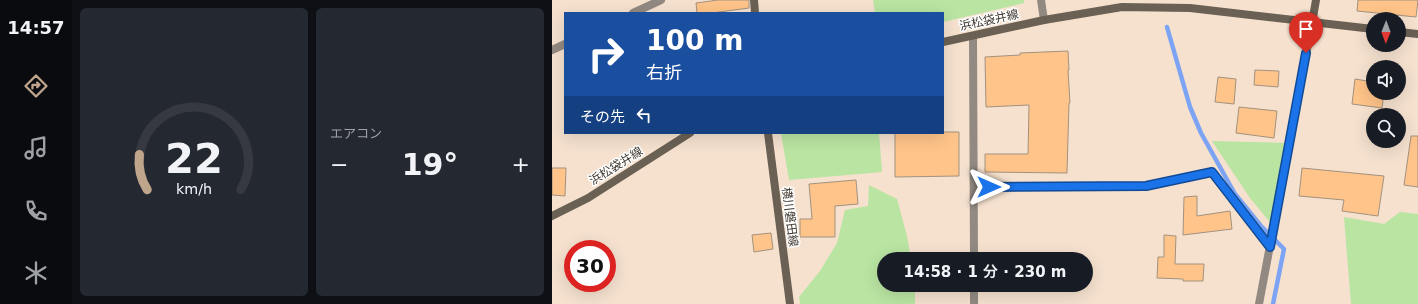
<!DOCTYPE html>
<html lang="ja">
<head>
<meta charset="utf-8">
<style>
	body { margin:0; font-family:"DejaVu Sans","Noto Sans JP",sans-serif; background:#242831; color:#f1f3f6; height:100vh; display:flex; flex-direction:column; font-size:15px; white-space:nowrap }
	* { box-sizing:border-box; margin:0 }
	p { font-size:13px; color:#9ea1a6 }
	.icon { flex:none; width:22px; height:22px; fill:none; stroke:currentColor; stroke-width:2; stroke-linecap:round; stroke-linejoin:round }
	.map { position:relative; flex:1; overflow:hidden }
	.side { display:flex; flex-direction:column; gap:8px; padding:8px; background:#0d0f14; width:480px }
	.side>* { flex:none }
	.guide { position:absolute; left:12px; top:12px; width:380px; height:122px; border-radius:0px; box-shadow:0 4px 16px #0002; background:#1a4fa0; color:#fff; overflow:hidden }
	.needle { width:26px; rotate:181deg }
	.fabs { position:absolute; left:814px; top:12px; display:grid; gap:8px }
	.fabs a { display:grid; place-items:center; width:40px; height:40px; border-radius:50%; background:#171b24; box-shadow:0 4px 16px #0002; font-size:20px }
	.speed { position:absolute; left:12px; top:240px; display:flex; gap:8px; font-size:20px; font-weight:700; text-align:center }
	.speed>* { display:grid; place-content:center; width:52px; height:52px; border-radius:50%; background:#171b24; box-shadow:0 4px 16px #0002; line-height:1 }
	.speed .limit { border:6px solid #d22; background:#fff; color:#111 }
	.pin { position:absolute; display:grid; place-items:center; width:34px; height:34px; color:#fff; margin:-41px -17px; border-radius:50% 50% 50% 0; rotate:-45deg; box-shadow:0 0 4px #0007 }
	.pin .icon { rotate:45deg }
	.me { position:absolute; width:44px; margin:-22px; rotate:90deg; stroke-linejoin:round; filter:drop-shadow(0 0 3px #0008) }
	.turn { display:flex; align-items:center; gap:14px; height:84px; padding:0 16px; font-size:18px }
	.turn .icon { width:52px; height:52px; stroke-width:2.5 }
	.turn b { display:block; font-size:28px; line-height:34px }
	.then { display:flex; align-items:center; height:38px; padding:0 16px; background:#0003; gap:8px; font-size:15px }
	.big { font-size:30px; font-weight:600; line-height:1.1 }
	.side .card { flex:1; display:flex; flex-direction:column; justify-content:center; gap:6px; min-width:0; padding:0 14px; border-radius:6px; background:#242831 }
	.side .dial { align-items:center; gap:0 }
	.dial svg { height:104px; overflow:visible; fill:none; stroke:#363941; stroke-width:7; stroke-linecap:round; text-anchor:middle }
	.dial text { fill:#f1f3f6; stroke:none }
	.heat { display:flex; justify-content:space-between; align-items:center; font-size:22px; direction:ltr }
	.side .tiles { flex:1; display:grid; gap:8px; grid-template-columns:repeat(2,1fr) }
	.trip { position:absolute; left:325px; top:252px; width:216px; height:40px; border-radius:20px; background:#171b24; box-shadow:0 4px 16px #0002; font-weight:600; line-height:40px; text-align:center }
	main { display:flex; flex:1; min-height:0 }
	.menu { display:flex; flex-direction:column; width:72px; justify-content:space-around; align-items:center; background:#090b0e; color:#9ea1a6 }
	.menu .icon { width:28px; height:28px }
	.menu .active { color:#c0a58d }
	.menu b { font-size:18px; color:#f1f3f6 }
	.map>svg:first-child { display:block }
</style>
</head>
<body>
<main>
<nav class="menu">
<b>14:57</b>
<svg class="icon active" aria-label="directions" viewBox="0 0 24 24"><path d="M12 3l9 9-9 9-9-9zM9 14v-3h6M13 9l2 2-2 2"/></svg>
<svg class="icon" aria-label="music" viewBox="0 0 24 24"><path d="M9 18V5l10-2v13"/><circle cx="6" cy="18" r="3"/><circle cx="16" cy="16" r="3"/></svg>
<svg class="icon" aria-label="phone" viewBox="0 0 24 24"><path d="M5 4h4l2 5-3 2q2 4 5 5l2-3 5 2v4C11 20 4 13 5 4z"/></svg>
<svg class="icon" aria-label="climate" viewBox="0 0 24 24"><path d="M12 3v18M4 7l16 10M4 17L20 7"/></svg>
</nav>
<section class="side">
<div class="tiles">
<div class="card dial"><svg viewBox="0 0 100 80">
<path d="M14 69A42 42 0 1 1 86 69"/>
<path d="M14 69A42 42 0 0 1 8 42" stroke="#c0a58d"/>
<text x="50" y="56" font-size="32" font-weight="700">22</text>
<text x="50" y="72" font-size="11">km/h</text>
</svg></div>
<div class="card"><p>エアコン</p>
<div class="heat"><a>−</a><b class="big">19°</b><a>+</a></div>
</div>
</div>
</section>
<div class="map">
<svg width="866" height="304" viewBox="0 0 866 304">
	<rect width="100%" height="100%" fill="#f5e1ce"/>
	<path fill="#b9e4a2" d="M321,0H472V3L391,22V13H323Z
		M229,133H327L330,172L237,180Z
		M660,141L737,143L721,226L698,198Z
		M317,185L345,199L355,236L359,259H332V285H363V304H248L247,297L268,271L285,243L293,210L316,206Z
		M848,212L866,214V304H799L792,217L832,224Z"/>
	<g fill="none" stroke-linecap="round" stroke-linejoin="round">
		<path stroke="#7da4f4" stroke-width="4.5" d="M615,27L638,107L649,133L683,194L709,226L732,249L721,304"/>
	</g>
	<path fill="#fec489" stroke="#a3917f" d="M166,0H197V8L160,13H145L144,3Z
		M806,0H866L864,17L805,11Z
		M516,51L517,70H516L518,103H517L515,173L433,172V154H476L477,105L434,107L433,57L468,55V53Z
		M703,70L727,71L726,87L702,85Z
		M666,77L684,79L682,104L663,102Z
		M803,79L821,82V93H832L830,108L800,104Z
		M687,107L725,111L722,138L684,133Z
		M391,132H407V176L343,177V133Z
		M859,136H866V187L852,185Z
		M0,168H14L13,196L0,195Z
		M750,168L832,176L826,216L790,211L792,200L747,196Z
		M304,180L306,204L283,206V237H248V219H260L257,184Z
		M645,196V216L678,211L680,229L631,235L632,197Z
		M219,233L221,249L202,252L200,235Z
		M612,235L624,236L623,264H652L651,281H631V279L605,278L606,257H612Z"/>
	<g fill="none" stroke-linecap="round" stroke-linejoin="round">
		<path stroke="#928a82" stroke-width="8" d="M489,0L492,20
			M81,13L109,0
			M421,36L422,259
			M0,50L13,44
			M422,187L594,186L659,172L717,247
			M422,285V304
			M707,304L760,23"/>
		<path stroke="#6a6054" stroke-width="8" d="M202,0L203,13
			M760,23L764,0
			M847,32L866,34
			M391,42L492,20L570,7L638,8L821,29
			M216,133L238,304
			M0,216L36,198L138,133"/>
	</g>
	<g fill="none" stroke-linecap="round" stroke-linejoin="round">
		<defs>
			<path id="route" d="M437,187L594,186L660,172L718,247L754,53"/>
		</defs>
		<use href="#route" stroke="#114b97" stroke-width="10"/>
		<use href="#route" stroke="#1a73e8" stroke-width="7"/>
	</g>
	<g text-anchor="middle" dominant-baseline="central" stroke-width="3" stroke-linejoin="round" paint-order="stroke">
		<g font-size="12" fill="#413932" stroke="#fff">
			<text transform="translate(437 20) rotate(-12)">浜松袋井線</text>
			<text transform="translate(64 166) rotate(-32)">浜松袋井線</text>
			<text transform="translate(238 217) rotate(83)">横川磐田線</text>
		</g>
	</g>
</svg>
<div class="fabs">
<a><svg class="needle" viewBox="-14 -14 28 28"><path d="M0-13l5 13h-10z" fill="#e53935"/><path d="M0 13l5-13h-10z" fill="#9ea1a6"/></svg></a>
<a><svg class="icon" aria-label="sound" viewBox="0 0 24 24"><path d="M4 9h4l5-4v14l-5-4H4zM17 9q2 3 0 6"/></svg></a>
<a><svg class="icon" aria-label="search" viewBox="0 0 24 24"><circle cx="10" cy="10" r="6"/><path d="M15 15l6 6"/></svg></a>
</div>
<div class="speed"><div class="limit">30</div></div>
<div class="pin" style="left:754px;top:53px;background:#d93025"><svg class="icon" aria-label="arrive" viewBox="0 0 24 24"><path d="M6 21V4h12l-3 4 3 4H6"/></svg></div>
<svg class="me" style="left:437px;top:187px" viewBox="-20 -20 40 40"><path d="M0-17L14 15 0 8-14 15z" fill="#1a73e8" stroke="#fff" stroke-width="4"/></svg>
<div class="trip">14:58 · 1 分 · 230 m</div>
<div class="guide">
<div class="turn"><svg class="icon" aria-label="right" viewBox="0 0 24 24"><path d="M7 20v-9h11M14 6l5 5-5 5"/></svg><div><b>100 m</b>右折</div></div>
<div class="then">その先<svg class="icon" aria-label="left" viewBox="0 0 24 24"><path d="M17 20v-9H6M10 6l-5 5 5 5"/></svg></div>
</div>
</div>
</main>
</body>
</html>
